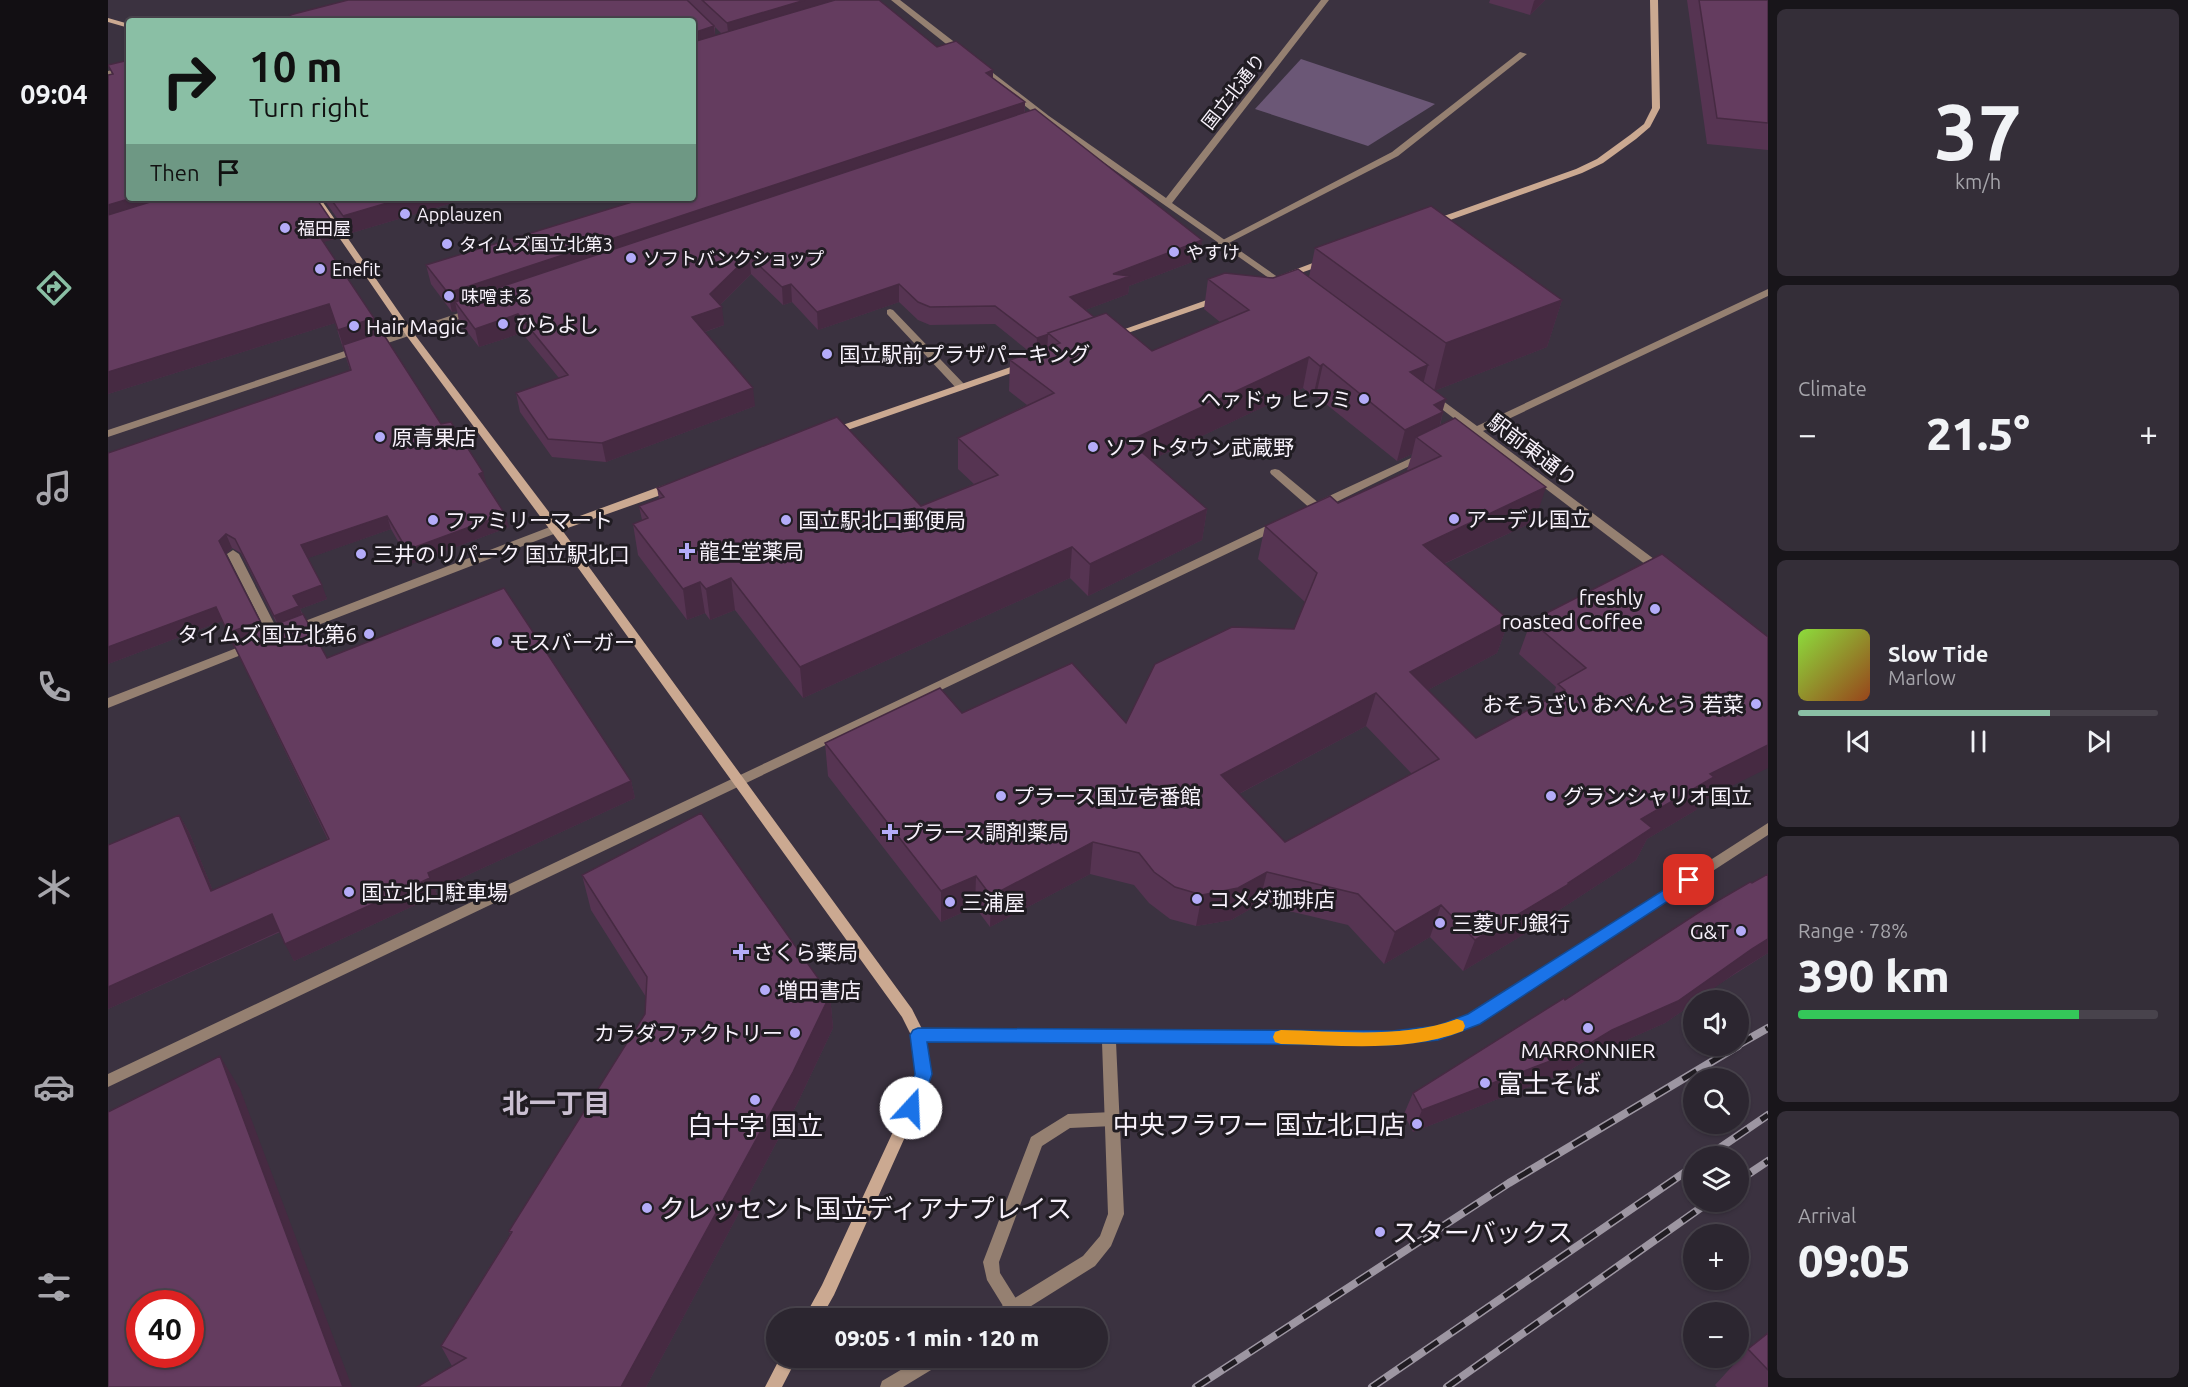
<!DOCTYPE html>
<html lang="en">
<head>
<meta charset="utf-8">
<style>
	body { margin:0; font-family:Ubuntu,"Noto Sans JP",sans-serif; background:#342e38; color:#f1f3f6; height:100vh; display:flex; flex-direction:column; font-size:22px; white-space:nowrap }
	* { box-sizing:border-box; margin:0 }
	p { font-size:20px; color:#a6a5ab }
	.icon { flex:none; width:33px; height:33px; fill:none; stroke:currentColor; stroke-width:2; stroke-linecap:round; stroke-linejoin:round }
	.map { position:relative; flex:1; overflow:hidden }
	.drawer { display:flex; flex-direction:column; gap:9px; padding:9px; background:#18151a; width:420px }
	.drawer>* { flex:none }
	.guide { position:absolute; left:18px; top:18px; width:570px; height:183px; border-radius:6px; box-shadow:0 2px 4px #0004,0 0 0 2px #48434c; background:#8abfa5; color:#111; overflow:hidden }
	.controls { position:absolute; left:1575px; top:990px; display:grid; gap:12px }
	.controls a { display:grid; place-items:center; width:66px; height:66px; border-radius:50%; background:#2c2630; box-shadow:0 2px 4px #0004,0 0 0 2px #48434c; font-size:30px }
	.speed { position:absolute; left:18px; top:1290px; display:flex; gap:12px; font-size:30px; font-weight:700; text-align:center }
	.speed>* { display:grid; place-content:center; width:78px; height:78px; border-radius:50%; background:#2c2630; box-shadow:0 2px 4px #0004,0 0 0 2px #48434c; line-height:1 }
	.speed .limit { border:9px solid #d22; background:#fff; color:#111 }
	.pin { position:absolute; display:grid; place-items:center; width:51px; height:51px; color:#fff; margin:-26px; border-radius:12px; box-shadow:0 3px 9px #0006 }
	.me { position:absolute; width:66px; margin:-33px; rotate:20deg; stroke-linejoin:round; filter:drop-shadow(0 0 4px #0008) }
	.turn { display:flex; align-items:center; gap:21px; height:126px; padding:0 24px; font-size:27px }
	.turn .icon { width:78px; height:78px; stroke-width:2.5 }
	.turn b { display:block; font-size:42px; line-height:51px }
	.then { display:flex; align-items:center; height:57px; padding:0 24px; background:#0003; gap:12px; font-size:22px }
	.big { font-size:45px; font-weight:800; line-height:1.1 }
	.drawer .card { flex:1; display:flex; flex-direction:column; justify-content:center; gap:9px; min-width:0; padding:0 21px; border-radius:9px; background:#342e38 }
	.drawer .dial { align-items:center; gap:0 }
	.dial b { font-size:78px; line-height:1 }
	.song { display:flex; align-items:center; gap:18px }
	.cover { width:72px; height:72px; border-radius:9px; background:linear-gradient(135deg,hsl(90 70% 55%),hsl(20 70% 35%)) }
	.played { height:6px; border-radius:3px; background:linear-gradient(90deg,#8abfa5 70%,#48434c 70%) }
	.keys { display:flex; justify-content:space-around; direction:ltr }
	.heat { display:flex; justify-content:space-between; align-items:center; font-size:33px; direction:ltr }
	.charge { height:9px; border-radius:4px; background:linear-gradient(90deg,#34c759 78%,#48434c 0) }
	.trip { position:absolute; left:658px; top:1308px; width:342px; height:60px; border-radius:30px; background:#2c2630; box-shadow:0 2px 4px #0004,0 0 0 2px #48434c; font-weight:800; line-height:60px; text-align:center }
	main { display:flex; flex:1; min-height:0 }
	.menu { display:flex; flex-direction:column; width:108px; justify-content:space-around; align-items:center; background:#120f13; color:#a6a5ab }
	.menu .icon { width:42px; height:42px }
	.menu .selected { color:#8abfa5 }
	.menu b { font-size:27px; color:#f1f3f6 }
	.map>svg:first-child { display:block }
</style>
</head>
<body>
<main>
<nav class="menu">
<b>09:04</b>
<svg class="icon selected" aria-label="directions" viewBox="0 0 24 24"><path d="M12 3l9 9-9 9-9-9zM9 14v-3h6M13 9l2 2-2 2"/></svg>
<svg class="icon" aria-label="music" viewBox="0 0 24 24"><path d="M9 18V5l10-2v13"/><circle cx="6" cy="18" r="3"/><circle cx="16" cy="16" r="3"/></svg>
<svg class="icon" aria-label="phone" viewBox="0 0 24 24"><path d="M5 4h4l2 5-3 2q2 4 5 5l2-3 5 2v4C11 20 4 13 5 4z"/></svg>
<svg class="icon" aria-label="climate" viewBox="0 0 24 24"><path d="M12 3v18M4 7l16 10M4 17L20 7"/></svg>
<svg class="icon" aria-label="car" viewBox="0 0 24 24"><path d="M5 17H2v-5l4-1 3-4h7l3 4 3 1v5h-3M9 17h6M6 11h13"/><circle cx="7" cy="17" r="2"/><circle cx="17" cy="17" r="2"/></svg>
<svg class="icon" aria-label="filters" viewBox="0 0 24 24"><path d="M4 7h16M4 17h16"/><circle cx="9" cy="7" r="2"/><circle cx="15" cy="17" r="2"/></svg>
</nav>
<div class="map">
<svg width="1660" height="1387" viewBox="0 0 1660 1387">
	<rect width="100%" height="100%" fill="#3b3240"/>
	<path fill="#6b5776" d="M1193,59L1327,104L1260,146L1147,109Z"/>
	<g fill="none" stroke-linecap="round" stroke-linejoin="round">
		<path fill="#958071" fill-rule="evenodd" d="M1412,52L1419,54L1290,156L1117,245L1114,246L1109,243L1284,152Z
			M782,309L785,310L857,385V389H849L779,314V310Z
			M1167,469L1171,470L1212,504L1213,507L1212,510H1204L1163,474L1162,472L1163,470Z
			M125,550L131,554L173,637L171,640L167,641L161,637L119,554Z
			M1005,1112L1010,1114L1012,1119L1010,1124L1005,1126L962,1128L934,1146L891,1262L892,1273L914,1308L912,1314L906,1316L900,1314L879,1280L875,1262L923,1137L960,1114Z"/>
		<path fill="#958071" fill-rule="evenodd" d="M783,0H792L858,51V55H852Z
			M1213,0H1221L1064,203L1181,285L1183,287L1178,290L935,120L869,68L876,66L941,116L1058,198Z
			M21,66V70L0,75V71Z
			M1660,289V296L1375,431L1558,568L1560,571L1558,574H1550L1367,435L1355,441H1347L1346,439L1361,430L1318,397L1323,394L1327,395L1369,426Z
			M366,308L371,311L369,313L0,437V430Z
			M1316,452L1320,453L1321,455L1320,457L1214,509H1206L1205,506L1206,503Z
			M1169,521L1173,522L1174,525L1173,528L0,1087V1074Z
			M447,525L452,529L451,532L192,632L188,633L182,629L184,626Z
			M144,642L150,646L148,649L0,708V698Z
			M1660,823V835L1371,1023L1330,1039L1284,1044L1008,1042L1016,1214L1003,1246L987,1266L904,1318H882L884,1312L975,1256L992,1236L1000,1214L994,1042L810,1041L805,1039L803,1035L805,1031L810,1029L1284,1032L1330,1027L1361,1015Z
			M813,1358H835L833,1364L795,1387H772L774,1381Z"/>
		<path fill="#cba991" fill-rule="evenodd" d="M1542,0H1550L1552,108L1542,127L1528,139L1495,163L1474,173L1328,225H1322V221L1468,169L1489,159L1522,135L1536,124L1544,108Z
			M0,18L21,24V28L0,22Z
			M204,198H212L304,331L450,524L559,484H567L568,487L567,490L454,530L804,1009L817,1035L822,1074L810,1108L726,1295L713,1318H696L714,1285L796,1108L808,1074L803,1035L794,1017L468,565L298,335Z
			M1218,258L1221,259V263L1181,277H1175L1173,275Z
			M1110,296L1115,299L1113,301L1008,337H1002L1000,335Z
			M917,362L921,363V367L728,434L724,435L719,432L720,430Z
			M672,1358H689L674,1387H657Z"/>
		<defs>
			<path id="rail" d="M1630,1045L1660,1028
				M1600,1156L1660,1115
				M1630,1181L1660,1161
				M1088,1387L1401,1183L1630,1046
				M1264,1387L1586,1166
				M1339,1387L1601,1202"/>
		</defs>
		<use href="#rail" stroke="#9d96a2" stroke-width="8"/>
		<use href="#rail" stroke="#201c22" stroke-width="5" stroke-dasharray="16" stroke-linecap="butt"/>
	</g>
	<path fill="#563452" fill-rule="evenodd" d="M240,0H771L829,47L885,70V78L917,102V113L1092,259L1021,286L1020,294L977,310L986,317L1044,351L1112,322L1096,309L1100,279L1201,277L1207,248L1454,300L1439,347L1326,391L1335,412L1332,426L1427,521L1336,564L1401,620L1389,653L1320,690L1368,738L1445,697L1448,687L1411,654L1423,621L1554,554L1592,802L1588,810L1539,839L1528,860L1448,912L1446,916L1355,971L1322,937L1276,964L1240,925L1151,904L1123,920L1088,926L1062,919L1041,903L1026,885L982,874L882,927L867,907L833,922L720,776L717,743L854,713L1018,723L1186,629L1197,602L1150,559L1157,526L1230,503L1301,471L1299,470L1304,454L1289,461L1208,396L1205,397L1195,388L1043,460L1099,509L1094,540L980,596L962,578L695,698L627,610L602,620L597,613L579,620L530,555L525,524L534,520L531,506L551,499L549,488L813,506L866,484L850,469V438L919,405L901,391L902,360L923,353L887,324L822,325L810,320L791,302L710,330L684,302L675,305L643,274L612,305L616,325L597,332L647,406L498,462L444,457L412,412L408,393L451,378L414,333L371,347L351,321L349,311L344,312L323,284L318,265L585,198V21H183L182,15ZM607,27L614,34L607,36ZM1258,726L1304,774L1177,842L1131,794Z
		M1382,0H1437L1422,15L1381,3Z
		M1579,0H1660V150L1599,144Z
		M21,60V198L229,238L215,242L266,318L271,333L333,424L379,485L401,527L303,564L283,529L200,558L219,599L192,609L219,658L523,781L527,798L327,890L329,895L186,961L172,932L0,1009V845L71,815L81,832L105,891L220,840L114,621L0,664L242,370L227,323L0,394L4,74L0,65ZM124,548L133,553L169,624L155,629L118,554Z
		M215,198H361L240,234Z
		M1660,874V953L1586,1000V1003L1557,1023L1491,1052L1459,1072L1305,1132L1296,1114L1305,1093L1457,1000Z
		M474,875L722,995L725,1028L689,1104L538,1387L344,1366L333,1346L402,1234L401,1231L537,1014L538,997L483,910Z
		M1660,1333V1387H1609L1607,1385L1640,1349Z"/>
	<path fill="#462a42" d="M697,0H757L621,40L619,23Z
		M1427,0H1437L1422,15L1426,1Z
		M606,26L608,44L585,51V33Z
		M885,70V88L878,73Z
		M917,102L916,120L347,302L349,311L344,312L340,293Z
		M24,198H92L0,226V205Z
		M296,198H361L240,234L235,216Z
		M223,220L229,238L210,244L204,225Z
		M1094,240L1092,259L1021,286L1020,294L961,316L962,297L1005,274Z
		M641,256L643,274L608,309L614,307L616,325L587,335L584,317L602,294Z
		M683,284L684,302L675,305L674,287Z
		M791,284V302L710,330L709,312Z
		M1454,300L1439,347L1326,391L1338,343Z
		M221,304L227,323L0,394V372Z
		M410,314L414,333L371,347L367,329Z
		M266,318L272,336L236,349L230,330Z
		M940,334L939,353L928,356L929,338Z
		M1201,357L1195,388L1018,472L1021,441Z
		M1215,364L1208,396L1205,397L1212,366Z
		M1320,365L1312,396L1302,372Z
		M645,388L647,406L498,462L494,443Z
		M1338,399L1334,413L1335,412L1327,443L1308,437L1304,454L1289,461L1297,430L1326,405Z
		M375,472L379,486L371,474Z
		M1438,487L1427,521L1305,578L1315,545Z
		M1099,509L1094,540L980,596L982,564Z
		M397,514L401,527L303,564L299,550Z
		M279,516L283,529L198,559L193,545Z
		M118,534L124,548L117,555L111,541Z
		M964,547L962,578L695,698L692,667Z
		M623,578L627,610L602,620L598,589Z
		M592,582L597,613L579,620L575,589Z
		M214,585L219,599L192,609L196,620L172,629L166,616L185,596Z
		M108,607L114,621L0,664V647Z
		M1401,620L1389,653L1292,705L1302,672Z
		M152,621L157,635L126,647L120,633Z
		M1268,693L1258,726L1106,807L1113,775Z
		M1660,745V768L1592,802L1588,810L1539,839L1528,860L1448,912L1446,916L1355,971L1367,940L1460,883L1533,819L1602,774Z
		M523,781L527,798L327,890L329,895L186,961L177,944L320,873Z
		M71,815L81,832L112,908L103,891Z
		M985,842L982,874L882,927L883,896Z
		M1159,872L1151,904L1123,920L1088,926L1094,895Z
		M868,876L867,907L833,922V891Z
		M1333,905L1322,937L1276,964L1287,932Z
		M164,914L172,931L0,1009V987Z
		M1660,939V953L1629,972L1589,1000H1586V1003L1557,1023L1491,1052L1459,1072L1305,1132L1314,1110L1644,949Z
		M722,995L725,1028L689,1104L538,1387H513Z
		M112,1056L132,1089L244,1387H235Z"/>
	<path fill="#643c5f" stroke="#462a42" stroke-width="1.5" fill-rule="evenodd" d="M240,0H579L606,26L585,33V21H183L186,20L182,15Z
		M594,0H697L619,23Z
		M727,0H771L829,47L848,41L885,70L878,73L917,102L340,293L318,265L537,198H585V42Z
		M1591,0H1660V123L1609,118Z
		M21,60V198H24L0,205V75L5,74L0,65Z
		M927,109L1094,240L1005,274L1022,276L962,297L986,317L940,333L941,334L929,338L887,306L822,307L810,302L791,284L709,312L683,284L674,287L641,256L602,294L614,307L584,317L645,388L494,443L440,439L408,393L460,375L410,314L367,329L347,302Z
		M55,198H208L223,220L204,225L266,318L230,330L221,304L0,372V215Z
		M222,198H296L235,216Z
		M1323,206L1454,300L1338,343L1207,248Z
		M1190,269L1320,365L1302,372L1338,399L1326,405L1335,412L1297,430L1215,364L1212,366L1201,357L1021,441L1099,509L982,564L964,547L692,667L623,578L598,589L592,582L575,589L525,524L540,518L531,506L556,497L549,488L729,417L813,506L890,475L850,438L946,393L902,360L952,343L940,333L998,313L1044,351L1141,310L1100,279L1117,273L1165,278Z
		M274,332L333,424L343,422L375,472L371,474L397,514L299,550L279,516L193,545L214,585L185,596L191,606L166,616L127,539L118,534L111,541L152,621L120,633L108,607L0,647V453L243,370L235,345Z
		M1347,418L1438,487L1315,545L1401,620L1302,672L1368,738L1457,690L1450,684L1478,668L1423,621L1554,554L1660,637V745L1602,774L1606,777L1533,819L1544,828L1460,883L1461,884L1367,940L1333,905L1287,932L1250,894L1159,872L1130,888L1094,895L1067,887L1046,872L1031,853L985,842L883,896L868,876L833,891L717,743L832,688L854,713L964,663L1018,723L1047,664L1124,627L1186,629L1209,573L1157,526L1222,496L1230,503L1333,456L1308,437ZM1268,693L1331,759L1177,842L1113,775Z
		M396,588L523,781L320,873L322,878L177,944L164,914L0,987V845L71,815L103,891L221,839L124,641L195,614L219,658Z
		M593,813L722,995L685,1072L513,1387H309L358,1358L333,1346L404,1232L401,1231L537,1014L539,977L474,875Z
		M1660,874V939L1644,949L1570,1001L1504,1030L1471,1050L1314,1110L1305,1093L1456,998L1457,1000L1599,907L1642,882L1644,883Z
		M112,1056L235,1387H0V1112ZM32,1304H82V1354H32Z
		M1660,1333V1370L1640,1349Z"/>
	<path fill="#1a73e8" stroke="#114b97" stroke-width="1.5" d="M1581,874L1586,875L1588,880L1586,884L1372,1024L1330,1040L1284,1045L819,1042L824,1074L812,1108L809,1113L803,1115L798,1113L795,1108L807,1074L802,1035L805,1030L810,1028L1284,1031L1329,1026L1360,1014Z"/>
	<path fill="#f59e0b" d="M1349,1019L1355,1021L1357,1026L1355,1031C1298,1053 1233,1045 1173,1044L1167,1042L1165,1037L1167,1032L1173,1030C1231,1031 1294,1039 1349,1019Z"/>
	<g fill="#b4acf9" stroke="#201c22" stroke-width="2">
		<circle cx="297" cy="214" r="6"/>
		<circle cx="177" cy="228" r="6"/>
		<circle cx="339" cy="244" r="6"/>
		<circle cx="1066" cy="252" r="6"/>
		<circle cx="523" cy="258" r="6"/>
		<circle cx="212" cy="269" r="6"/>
		<circle cx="341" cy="296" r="6"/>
		<circle cx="395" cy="324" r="6"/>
		<circle cx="246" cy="326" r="6"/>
		<circle cx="719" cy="354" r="6"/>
		<circle cx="1256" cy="399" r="6"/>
		<circle cx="272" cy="437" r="6"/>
		<circle cx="985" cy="447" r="6"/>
		<circle cx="1346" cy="519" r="6"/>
		<circle cx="325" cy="520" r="6"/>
		<circle cx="678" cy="520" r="6"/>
		<path d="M576 542h6v6h6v6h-6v6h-6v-6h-6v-6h6z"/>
		<circle cx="253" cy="554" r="6"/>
		<circle cx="1547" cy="609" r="6"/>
		<circle cx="261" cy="634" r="6"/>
		<circle cx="389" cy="642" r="6"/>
		<circle cx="1648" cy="704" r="6"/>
		<circle cx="893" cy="796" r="6"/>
		<circle cx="1443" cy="796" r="6"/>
		<path d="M779 823h6v6h6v6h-6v6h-6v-6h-6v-6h6z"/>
		<circle cx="241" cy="892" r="6"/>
		<circle cx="1089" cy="899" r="6"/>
		<circle cx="842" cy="902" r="6"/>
		<circle cx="1332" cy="923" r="6"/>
		<circle cx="1633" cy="931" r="6"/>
		<path d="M630 943h6v6h6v6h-6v6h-6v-6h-6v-6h6z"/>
		<circle cx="657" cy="990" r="6"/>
		<circle cx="1480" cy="1028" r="6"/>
		<circle cx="687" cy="1033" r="6"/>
		<circle cx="1377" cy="1083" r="6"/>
		<circle cx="647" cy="1100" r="6"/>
		<circle cx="1309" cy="1124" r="6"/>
		<circle cx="539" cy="1208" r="6"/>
		<circle cx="1272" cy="1232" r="6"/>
	</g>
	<g text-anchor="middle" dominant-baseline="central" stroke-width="6" stroke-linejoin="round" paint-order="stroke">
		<g font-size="18" fill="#f8f2fc" stroke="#201c22">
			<text transform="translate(1125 91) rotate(-52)">国立北通り</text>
		</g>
		<g font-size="18" fill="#f8f2fc" stroke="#201c22" text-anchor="start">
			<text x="309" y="214">Applauzen</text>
			<text x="189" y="228">福田屋</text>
			<text x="351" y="244">タイムズ国立北第3</text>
			<text x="1078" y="252">やすけ</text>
			<text x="535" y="258">ソフトバンクショップ</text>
			<text x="224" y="269">Enefit</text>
			<text x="353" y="296">味噌まる</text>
		</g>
		<g font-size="21" fill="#f8f2fc" stroke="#201c22" text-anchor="start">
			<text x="407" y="324">ひらよし</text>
			<text x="258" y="326">Hair Magic</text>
			<text x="731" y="354">国立駅前プラザパーキング</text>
			<text x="1244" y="399" text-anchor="end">ヘァドゥ ヒフミ</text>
			<text x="284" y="437">原青果店</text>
			<text x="997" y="447">ソフトタウン武蔵野</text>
			<text x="1358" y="519">アーデル国立</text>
			<text x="337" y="520">ファミリーマート</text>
			<text x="690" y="520">国立駅北口郵便局</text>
			<text x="591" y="551">龍生堂薬局</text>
			<text x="265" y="554">三井のリパーク 国立駅北口</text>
			<text x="1535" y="597" text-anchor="end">freshly<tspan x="1535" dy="24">roasted Coffee</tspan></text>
			<text x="249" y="634" text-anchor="end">タイムズ国立北第6</text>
			<text x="401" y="642">モスバーガー</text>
			<text x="1636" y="704" text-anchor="end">おそうざい おべんとう 若菜</text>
			<text x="905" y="796">プラース国立壱番館</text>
			<text x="1455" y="796">グランシャリオ国立</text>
			<text x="794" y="832">プラース調剤薬局</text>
			<text x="253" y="892">国立北口駐車場</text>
			<text x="1101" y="899">コメダ珈琲店</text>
			<text x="854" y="902">三浦屋</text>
			<text x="1344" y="923">三菱UFJ銀行</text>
			<text x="1621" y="931" text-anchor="end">G&amp;T</text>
			<text x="645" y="952">さくら薬局</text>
			<text x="669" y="990">増田書店</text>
			<text x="675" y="1033" text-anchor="end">カラダファクトリー</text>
			<text x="1480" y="1050" text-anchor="middle">MARRONNIER</text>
		</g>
		<g font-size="21" fill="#f8f2fc" stroke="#201c22">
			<text transform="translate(1425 450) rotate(37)">駅前東通り</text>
		</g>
		<g font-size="26" fill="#f8f2fc" stroke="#201c22" text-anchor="start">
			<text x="1389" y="1083">富士そば</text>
			<text x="1297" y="1124" text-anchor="end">中央フラワー 国立北口店</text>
			<text x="647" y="1125" text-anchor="middle">白十字 国立</text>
			<text x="551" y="1208">クレッセント国立ディアナプレイス</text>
			<text x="1284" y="1232">スターバックス</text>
		</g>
		<g font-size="27" font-weight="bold" fill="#cabfd1" stroke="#201c22">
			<text x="448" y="1103">北一丁目</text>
		</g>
	</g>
</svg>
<div class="controls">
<a><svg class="icon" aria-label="sound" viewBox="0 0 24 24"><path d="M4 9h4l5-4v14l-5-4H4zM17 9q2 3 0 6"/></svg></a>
<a><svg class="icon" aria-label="search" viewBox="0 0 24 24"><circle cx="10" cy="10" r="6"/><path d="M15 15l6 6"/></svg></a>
<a><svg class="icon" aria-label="layers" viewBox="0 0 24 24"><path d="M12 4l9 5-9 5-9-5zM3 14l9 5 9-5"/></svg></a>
<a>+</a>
<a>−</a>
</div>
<div class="speed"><div class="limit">40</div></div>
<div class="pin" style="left:1581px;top:880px;background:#d93025"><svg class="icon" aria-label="arrive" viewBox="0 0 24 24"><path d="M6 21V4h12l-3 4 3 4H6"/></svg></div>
<svg class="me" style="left:803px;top:1108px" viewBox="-20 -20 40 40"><circle r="19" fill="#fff"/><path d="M0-13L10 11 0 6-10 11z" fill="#1a73e8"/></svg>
<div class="trip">09:05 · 1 min · 120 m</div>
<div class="guide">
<div class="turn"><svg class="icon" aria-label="right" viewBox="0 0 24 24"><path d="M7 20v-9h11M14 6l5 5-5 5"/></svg><div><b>10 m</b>Turn right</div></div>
<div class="then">Then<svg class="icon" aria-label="arrive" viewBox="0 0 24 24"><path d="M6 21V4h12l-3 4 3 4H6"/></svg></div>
</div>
</div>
<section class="drawer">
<div class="card dial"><b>37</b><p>km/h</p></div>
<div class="card"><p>Climate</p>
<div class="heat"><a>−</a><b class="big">21.5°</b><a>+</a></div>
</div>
<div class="card">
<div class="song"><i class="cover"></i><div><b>Slow Tide</b><p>Marlow</p></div></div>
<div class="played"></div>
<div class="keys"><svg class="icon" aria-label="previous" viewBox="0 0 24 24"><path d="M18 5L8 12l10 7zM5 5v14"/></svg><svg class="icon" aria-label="pause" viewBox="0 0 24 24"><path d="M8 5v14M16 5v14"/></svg><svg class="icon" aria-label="next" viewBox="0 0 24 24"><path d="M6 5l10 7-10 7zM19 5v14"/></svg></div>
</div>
<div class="card"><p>Range · 78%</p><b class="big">390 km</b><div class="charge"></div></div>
<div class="card"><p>Arrival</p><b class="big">09:05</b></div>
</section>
</main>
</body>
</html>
